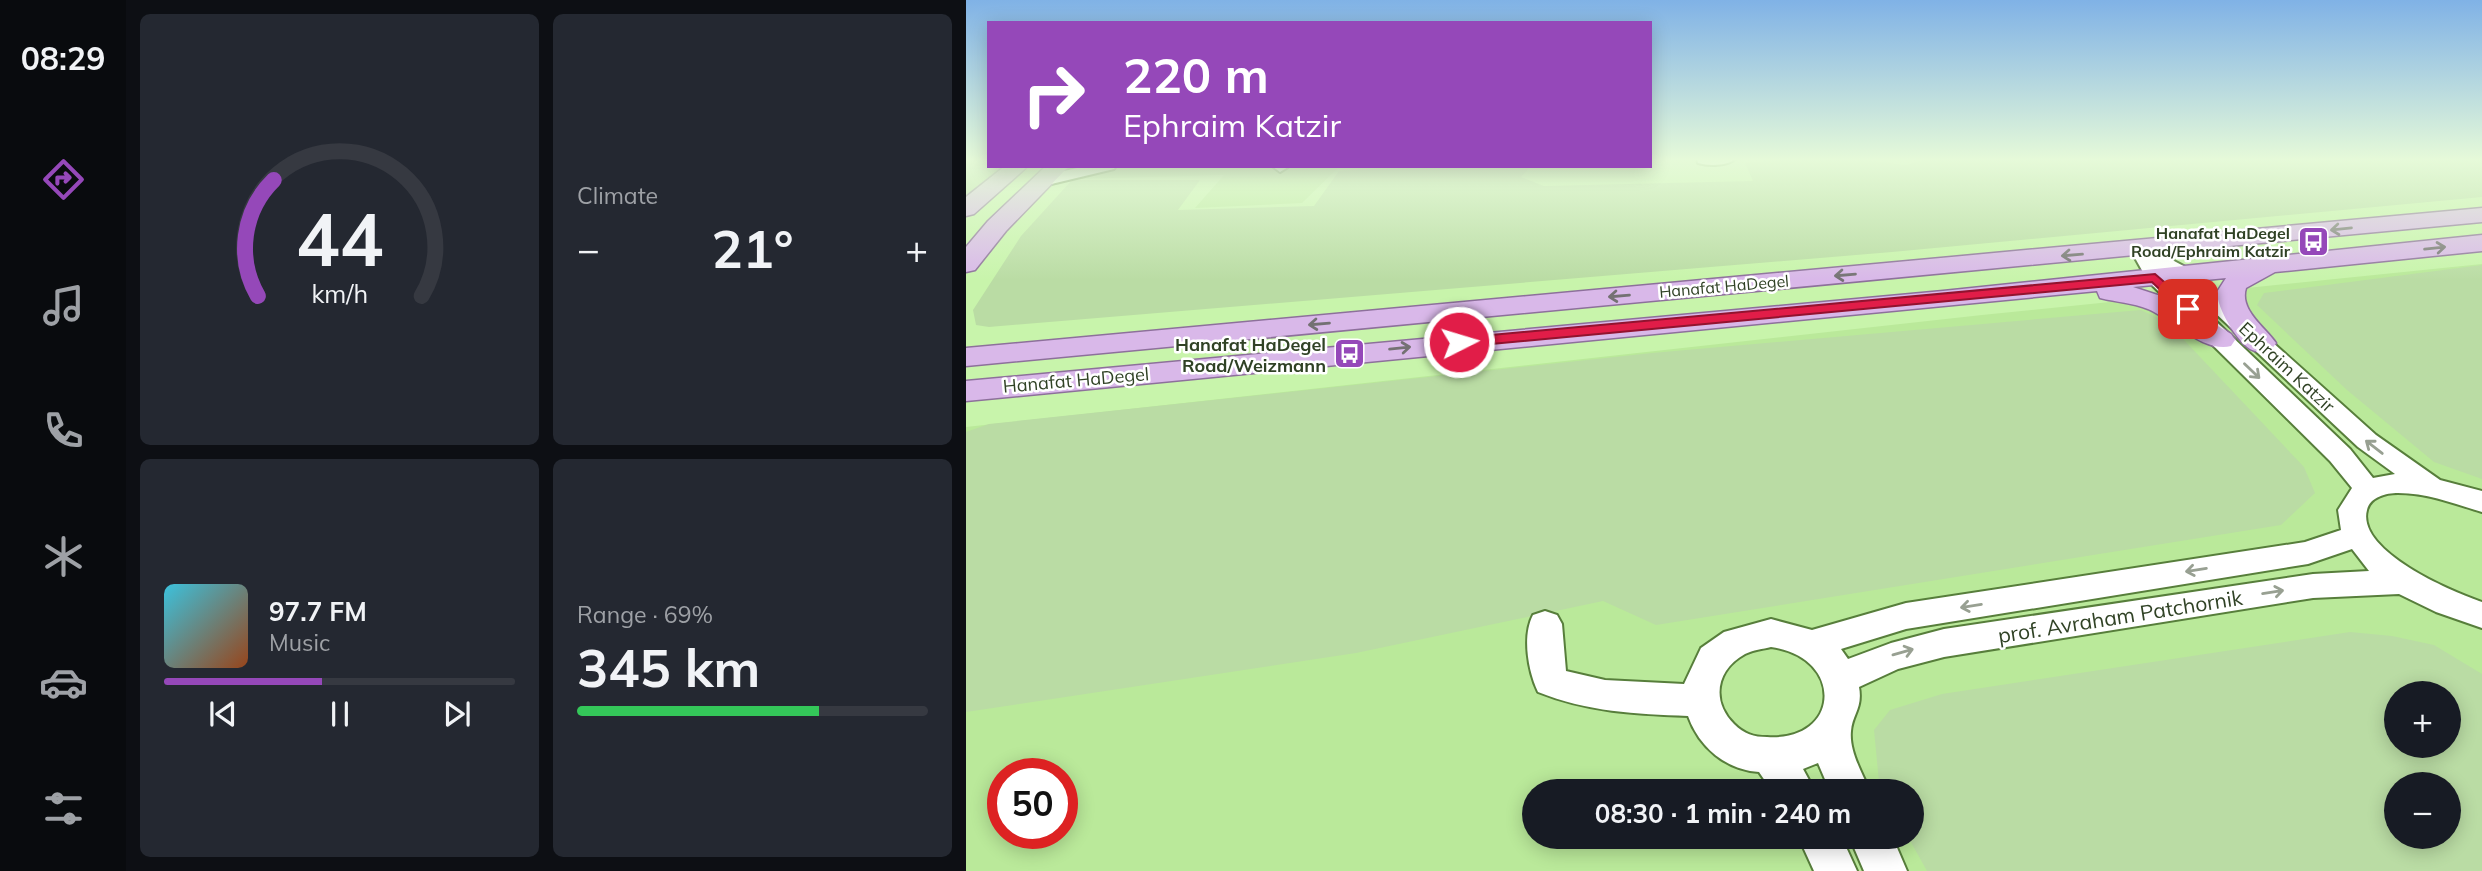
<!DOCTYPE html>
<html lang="en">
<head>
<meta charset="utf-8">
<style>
	body { margin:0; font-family:Mulish,sans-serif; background:#242831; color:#f1f3f6; height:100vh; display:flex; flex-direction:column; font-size:26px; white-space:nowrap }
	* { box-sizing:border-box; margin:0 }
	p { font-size:23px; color:#9ea1a6 }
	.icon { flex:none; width:38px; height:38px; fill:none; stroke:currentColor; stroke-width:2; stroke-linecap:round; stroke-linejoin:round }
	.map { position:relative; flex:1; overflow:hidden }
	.side { display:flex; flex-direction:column; gap:14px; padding:14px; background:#0d0f14; width:840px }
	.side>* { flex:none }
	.top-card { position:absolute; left:21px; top:21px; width:665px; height:147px; border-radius:0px; box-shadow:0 4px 18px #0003; background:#9548b9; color:#fff; overflow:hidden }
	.controls { position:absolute; left:1418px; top:681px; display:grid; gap:14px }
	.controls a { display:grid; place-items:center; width:77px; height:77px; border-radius:50%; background:#171b24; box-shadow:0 4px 18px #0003; font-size:35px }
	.speed { position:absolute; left:21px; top:758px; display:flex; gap:14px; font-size:35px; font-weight:700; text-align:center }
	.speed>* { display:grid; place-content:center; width:91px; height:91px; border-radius:50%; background:#171b24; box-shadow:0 4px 18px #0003; line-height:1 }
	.speed .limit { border:10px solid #d22; background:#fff; color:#111 }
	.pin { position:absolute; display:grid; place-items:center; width:60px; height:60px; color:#fff; margin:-30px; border-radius:14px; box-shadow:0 4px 10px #0006 }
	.me { position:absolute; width:77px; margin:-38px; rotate:85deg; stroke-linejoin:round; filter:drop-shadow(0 0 5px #0008) }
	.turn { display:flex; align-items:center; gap:24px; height:147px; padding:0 21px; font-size:32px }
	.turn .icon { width:91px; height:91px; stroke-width:2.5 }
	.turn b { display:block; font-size:49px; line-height:60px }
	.big { font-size:52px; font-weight:700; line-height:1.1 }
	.side .widget { flex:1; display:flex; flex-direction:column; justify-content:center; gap:10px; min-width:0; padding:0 24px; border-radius:10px; background:#242831 }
	.side .dial { align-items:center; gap:0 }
	.dial svg { height:182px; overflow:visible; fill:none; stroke:#363941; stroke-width:7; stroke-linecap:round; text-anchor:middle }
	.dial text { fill:#f1f3f6; stroke:none }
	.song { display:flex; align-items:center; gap:21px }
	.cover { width:84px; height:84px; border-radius:10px; background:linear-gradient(135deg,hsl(190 70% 55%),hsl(20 70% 35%)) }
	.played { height:7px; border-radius:4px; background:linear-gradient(90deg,#9548b9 45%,#363941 45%) }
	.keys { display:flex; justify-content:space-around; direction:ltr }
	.heat { display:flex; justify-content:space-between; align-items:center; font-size:38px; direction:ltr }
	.charge { height:10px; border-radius:5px; background:linear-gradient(90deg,#34c759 69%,#363941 0) }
	.side .tiles { flex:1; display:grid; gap:14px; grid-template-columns:repeat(2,1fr) }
	.trip { position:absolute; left:556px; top:779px; width:402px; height:70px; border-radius:35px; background:#171b24; box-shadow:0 4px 18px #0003; font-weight:700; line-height:70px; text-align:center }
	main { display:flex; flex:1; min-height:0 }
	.dock { display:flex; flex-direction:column; width:126px; justify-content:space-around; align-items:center; background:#090b0e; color:#9ea1a6 }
	.dock .icon { width:49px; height:49px }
	.dock .on { color:#9548b9 }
	.dock b { font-size:32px; color:#f1f3f6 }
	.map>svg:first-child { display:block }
</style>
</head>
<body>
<main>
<nav class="dock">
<b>08:29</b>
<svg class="icon on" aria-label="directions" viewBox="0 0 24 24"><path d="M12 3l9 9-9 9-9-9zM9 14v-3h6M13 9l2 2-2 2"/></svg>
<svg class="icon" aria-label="music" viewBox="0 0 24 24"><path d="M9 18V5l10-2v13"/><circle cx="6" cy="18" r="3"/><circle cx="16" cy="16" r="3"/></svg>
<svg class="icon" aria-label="phone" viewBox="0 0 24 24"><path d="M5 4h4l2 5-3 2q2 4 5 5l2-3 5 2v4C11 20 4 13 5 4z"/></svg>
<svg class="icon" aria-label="climate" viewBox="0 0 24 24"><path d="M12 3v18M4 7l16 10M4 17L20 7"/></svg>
<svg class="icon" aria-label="car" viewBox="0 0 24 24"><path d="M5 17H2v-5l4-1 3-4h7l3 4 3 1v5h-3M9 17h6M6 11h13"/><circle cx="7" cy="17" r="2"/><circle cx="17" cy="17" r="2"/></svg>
<svg class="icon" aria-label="filters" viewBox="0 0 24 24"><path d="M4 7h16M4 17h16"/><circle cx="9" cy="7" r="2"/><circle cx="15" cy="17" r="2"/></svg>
</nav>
<section class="side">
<div class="tiles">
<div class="widget dial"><svg viewBox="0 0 100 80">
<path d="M14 69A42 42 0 1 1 86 69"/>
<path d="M14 69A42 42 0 0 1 21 18" stroke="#9548b9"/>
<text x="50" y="56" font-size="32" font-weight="700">44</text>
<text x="50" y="72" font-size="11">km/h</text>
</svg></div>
<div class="widget"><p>Climate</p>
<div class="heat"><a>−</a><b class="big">21°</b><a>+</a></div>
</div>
<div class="widget">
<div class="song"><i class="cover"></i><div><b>97.7 FM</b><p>Music</p></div></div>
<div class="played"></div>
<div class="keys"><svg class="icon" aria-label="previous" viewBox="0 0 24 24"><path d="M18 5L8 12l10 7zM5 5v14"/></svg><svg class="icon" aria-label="pause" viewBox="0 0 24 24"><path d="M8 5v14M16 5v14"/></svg><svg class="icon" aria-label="next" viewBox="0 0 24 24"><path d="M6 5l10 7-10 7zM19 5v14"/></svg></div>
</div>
<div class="widget"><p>Range · 69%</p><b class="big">345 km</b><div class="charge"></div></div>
</div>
</section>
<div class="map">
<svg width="1516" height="871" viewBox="0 0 1516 871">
	<rect width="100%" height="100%" fill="#c8f4ab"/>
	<path fill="#bae99a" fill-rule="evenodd" d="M123,166H396L373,167L336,203L229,208L258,175L109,179Z
		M1516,264V871H0V427L1016,315ZM1430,693H1482V746H1430ZM37,774H96V833H37ZM1430,784H1482V836H1430ZM569,791H947V836H569Z"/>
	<path fill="#badca4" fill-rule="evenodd" d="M0,159H23V166H36L0,196Z
		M825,159H890L940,165L961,159H1516V197L926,252L23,327L10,325L7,310L55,236L106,180H234L212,210L348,206L373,171L467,166H565L555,177L578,186L787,181L779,163Z
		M1516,265V479L1468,462L1381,390L1291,305L1298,293Z
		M1175,310L1202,323L1338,467L1349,493L1315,525L690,625L637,601L390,653L0,712V432L23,424L686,353Z
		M1384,632L1426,636L1468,645L1516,674V871H961L942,837L947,836V791H918L913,782L908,730L924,710L976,694ZM1482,693V746H1430V693ZM1482,784V836H1430V784Z"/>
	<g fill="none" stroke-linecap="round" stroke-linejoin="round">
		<defs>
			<path id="minor" d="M731,159H769C761,166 743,166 732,163Z
				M120,166H150L148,169L77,186L69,181L71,177Z
				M306,166H322V167L314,172Z
				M1174,243L1227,271L1410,435L1474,480L1516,491V512C1488,504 1462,493 1432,493C1420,493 1404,497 1401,510C1390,551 1486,592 1516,602V628L1470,612L1433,594L1347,598L978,657L932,669L893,687C897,708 886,715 885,731C883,751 896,773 904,791H864L852,763L837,769L849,791H806L793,772C760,770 733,747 722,716C669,714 622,712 572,692C562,671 556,636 567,615L579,611L591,615L596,624L600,671L639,680L718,684L735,648L758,632L805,619L846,630L940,603L1339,542L1375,530L1372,510L1386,488L1364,461L1182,281L1164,249ZM1195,269L1213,279L1392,447L1429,474L1407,478L1384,449ZM1386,549L1403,571L1347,574L978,629L925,643L882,659L875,649L940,629L1342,564ZM805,647C879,657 875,742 801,737C788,737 778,734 768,724C745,701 750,670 779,654C787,650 797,649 805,647Z
				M832,836H875L891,871H848Z
				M883,836H926L941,871H898Z"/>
			<path id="major" d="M39,166H62L8,214L0,216V197Z
				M80,166H103L40,231L9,270L0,272V247L22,221Z
				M1516,208V222L0,366V348Z
				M1516,235V251L1309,272L1280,288C1273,310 1299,327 1310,343L1306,349C1298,351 1291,353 1284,349C1270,340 1251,308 1251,292L1260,278L1167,287L1213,302L1265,334L1269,340L1265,346C1238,353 1207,320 1182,309C1167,303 1150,302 1134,298L1131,291L0,401V381L977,291Z"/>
		</defs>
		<use href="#minor" stroke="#577e3b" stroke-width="4"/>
		<use href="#major" stroke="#8d709b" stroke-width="3"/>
		<use href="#minor" fill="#fff" fill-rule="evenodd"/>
		<use href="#major" fill="#d9b8e9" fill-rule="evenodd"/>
	</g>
	<defs><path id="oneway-shaft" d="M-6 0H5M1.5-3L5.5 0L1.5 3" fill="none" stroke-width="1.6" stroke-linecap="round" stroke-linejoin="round" transform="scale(1.75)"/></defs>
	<g stroke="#747173">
		<use href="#oneway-shaft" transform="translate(1375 229) rotate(174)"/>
		<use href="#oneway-shaft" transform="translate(1469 248) rotate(-6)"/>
		<use href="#oneway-shaft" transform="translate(1106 255) rotate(175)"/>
		<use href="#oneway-shaft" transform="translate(879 275) rotate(175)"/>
		<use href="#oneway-shaft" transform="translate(653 296) rotate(175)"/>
		<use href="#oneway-shaft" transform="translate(353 324) rotate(175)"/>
		<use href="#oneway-shaft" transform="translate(434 348) rotate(-6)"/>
	</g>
	<g stroke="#98a092">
		<use href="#oneway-shaft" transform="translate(1286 371) rotate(44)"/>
		<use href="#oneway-shaft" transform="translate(1408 447) rotate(-142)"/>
		<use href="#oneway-shaft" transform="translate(1230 570) rotate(171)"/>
		<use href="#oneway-shaft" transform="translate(1307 592) rotate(-9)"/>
		<use href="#oneway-shaft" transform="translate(1005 606) rotate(171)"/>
		<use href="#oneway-shaft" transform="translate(937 652) rotate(-16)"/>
	</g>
	<linearGradient id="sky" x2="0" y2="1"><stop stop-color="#80b2e6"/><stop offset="0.57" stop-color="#e6fad9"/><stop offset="1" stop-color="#e6fad9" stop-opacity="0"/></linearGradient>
	<rect width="1516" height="280" fill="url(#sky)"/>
	<path fill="#e11d48" stroke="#92132f" stroke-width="2" d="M1189,274L1226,306V312H1217L1186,282L493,347L486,342L493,338Z"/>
	<defs>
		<symbol id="bus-square" viewBox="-11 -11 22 22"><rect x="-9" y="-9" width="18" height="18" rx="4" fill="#9548b9" stroke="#fff"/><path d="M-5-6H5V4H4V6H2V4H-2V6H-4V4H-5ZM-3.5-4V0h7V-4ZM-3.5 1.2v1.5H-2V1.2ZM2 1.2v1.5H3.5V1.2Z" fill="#fff"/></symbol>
	</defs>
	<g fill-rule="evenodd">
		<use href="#bus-square" x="1330" y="224" width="35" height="35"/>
		<use href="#bus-square" x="366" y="336" width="35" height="35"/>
	</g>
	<g text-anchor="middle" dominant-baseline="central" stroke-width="5" stroke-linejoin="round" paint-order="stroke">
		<g font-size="16" font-weight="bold" fill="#304225" stroke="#fff" text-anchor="end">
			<text x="1324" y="233">Hanafat HaDegel<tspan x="1324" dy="18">Road/Ephraim Katzir</tspan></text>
		</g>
		<g font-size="16" fill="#304225" stroke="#fff">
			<text transform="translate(758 286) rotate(-5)">Hanafat HaDegel</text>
		</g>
		<g font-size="18" font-weight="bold" fill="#304225" stroke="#fff" text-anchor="end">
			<text x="360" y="344">Hanafat HaDegel<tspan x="360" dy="21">Road/Weizmann</tspan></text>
		</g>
		<g font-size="18" fill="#304225" stroke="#fff">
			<text transform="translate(1321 367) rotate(43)">Ephraim Katzir</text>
			<text transform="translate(110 380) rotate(-5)">Hanafat HaDegel</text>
		</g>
		<g font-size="21" fill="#304225" stroke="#fff">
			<text transform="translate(1154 616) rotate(-9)">prof. Avraham Patchornik</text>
		</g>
	</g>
</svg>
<div class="controls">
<a>+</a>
<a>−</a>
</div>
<div class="speed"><div class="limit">50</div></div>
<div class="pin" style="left:1222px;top:309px;background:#d93025"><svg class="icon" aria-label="arrive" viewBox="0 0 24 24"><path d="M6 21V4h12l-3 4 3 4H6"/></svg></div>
<svg class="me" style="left:493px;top:342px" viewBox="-20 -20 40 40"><circle r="17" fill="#e11d48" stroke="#fff" stroke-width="3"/><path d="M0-11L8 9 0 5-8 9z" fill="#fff"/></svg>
<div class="trip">08:30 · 1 min · 240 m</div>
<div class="top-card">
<div class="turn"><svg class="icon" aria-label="right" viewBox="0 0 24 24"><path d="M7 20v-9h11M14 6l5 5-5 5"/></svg><div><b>220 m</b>Ephraim Katzir</div></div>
</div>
</div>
</main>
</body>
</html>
